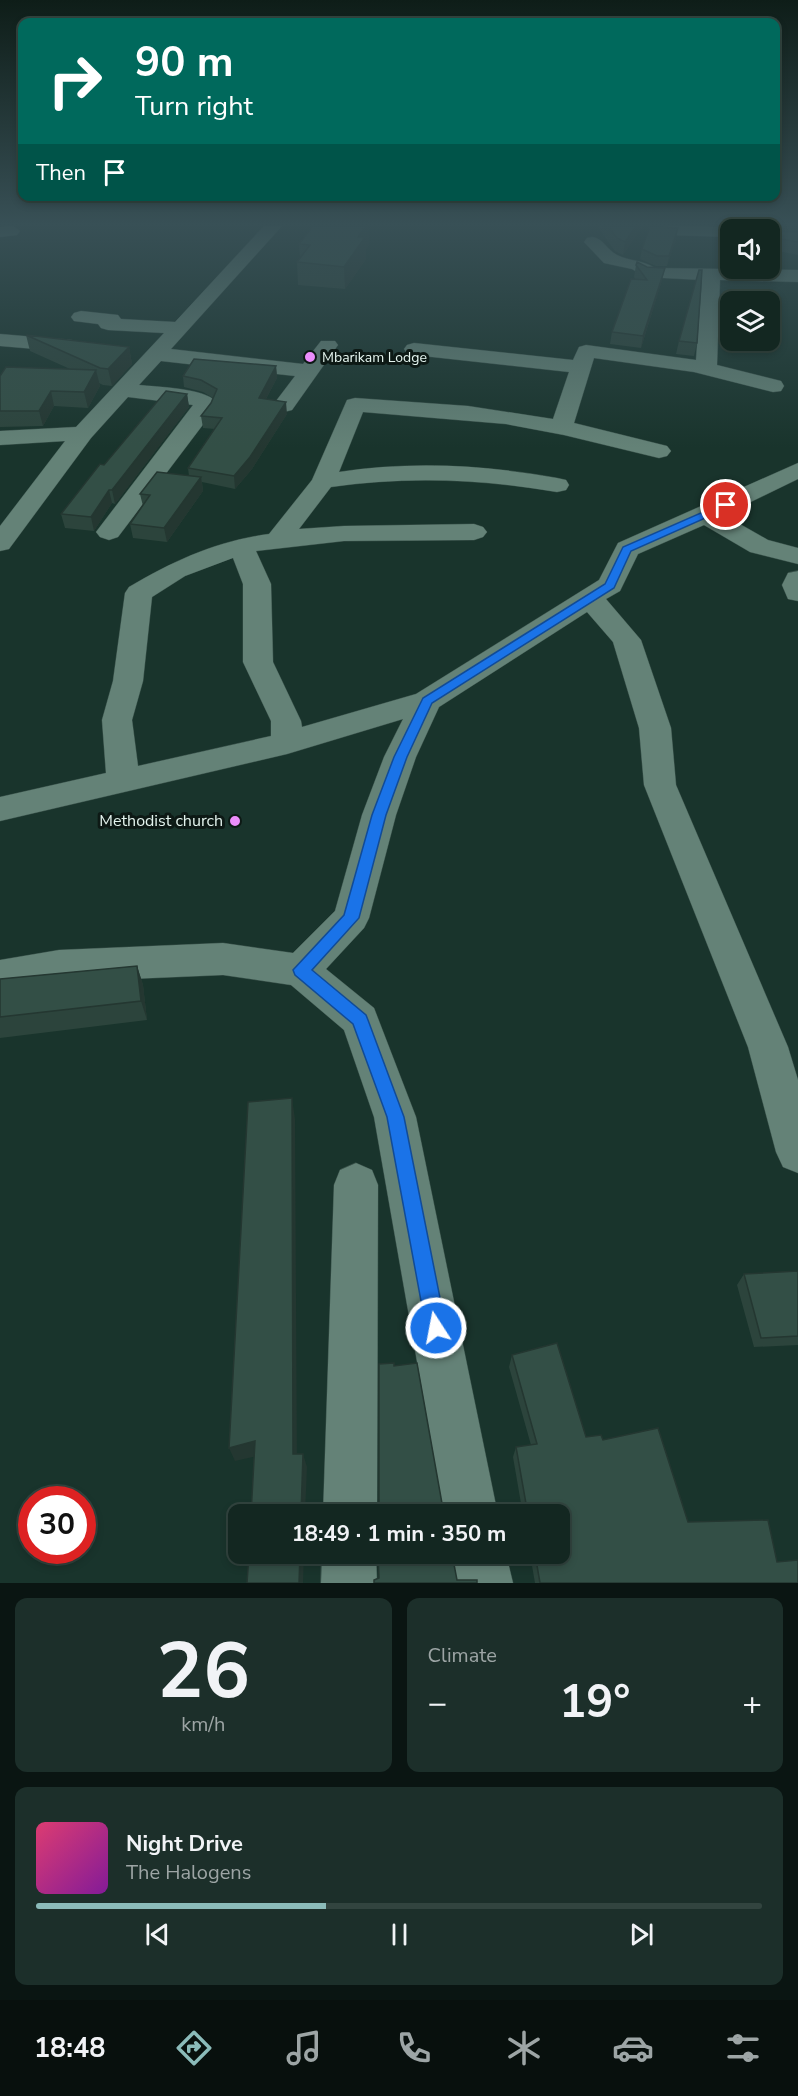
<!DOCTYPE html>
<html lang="en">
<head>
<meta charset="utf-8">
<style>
	body { margin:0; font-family:"Nunito Sans",sans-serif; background:#1c2f2a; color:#f1f3f6; height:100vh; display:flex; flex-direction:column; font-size:22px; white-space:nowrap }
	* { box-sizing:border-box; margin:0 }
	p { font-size:20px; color:#9da5a5 }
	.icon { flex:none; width:33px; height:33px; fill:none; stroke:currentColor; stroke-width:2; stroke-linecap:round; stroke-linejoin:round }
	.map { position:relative; height:1583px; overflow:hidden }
	.panel { display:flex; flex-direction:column; gap:15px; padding:15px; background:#0a1512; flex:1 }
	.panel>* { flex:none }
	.banner { position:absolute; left:18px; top:18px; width:762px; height:183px; border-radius:12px; box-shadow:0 3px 9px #0003,0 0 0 2px #32443f; background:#00695c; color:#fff; overflow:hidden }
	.buttons { position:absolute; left:720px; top:219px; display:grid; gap:12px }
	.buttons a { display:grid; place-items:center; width:60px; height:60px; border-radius:12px; background:#132721; box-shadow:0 3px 9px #0003,0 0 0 2px #32443f; font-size:30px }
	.speed { position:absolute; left:18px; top:1486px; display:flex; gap:12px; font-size:30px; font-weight:700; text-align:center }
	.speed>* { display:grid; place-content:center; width:78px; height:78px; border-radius:50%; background:#132721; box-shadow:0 3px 9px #0003,0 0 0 2px #32443f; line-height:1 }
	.speed .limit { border:9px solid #d22; background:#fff; color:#111 }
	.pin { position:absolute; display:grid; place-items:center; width:51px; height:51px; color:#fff; margin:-26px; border:3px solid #fff; border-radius:50%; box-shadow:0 2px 6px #0007 }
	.me { position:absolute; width:66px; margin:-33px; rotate:349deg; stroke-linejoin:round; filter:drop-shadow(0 0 4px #0008) }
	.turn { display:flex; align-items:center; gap:21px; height:126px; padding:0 18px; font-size:27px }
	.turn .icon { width:78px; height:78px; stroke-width:2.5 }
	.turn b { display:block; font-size:42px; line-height:51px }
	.then { display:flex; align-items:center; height:57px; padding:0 18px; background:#0003; gap:12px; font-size:22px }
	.big { font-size:45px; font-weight:700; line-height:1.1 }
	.panel .tile { flex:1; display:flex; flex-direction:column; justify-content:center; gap:9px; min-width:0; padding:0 21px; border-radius:12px; background:#1c2f2a }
	.panel .dial { align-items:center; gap:0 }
	.dial b { font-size:78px; line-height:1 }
	.song { display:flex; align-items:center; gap:18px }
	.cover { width:72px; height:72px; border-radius:9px; background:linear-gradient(135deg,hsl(340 70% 55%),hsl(290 70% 35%)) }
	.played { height:6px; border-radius:3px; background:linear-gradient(90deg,#8bbbb9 40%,#32443f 40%) }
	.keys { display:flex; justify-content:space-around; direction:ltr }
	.heat { display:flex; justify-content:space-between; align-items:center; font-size:33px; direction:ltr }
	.panel .tiles { flex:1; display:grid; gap:15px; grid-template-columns:1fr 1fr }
	.tile:last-child { grid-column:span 2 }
	.trip { position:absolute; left:228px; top:1504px; width:342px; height:60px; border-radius:12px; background:#132721; box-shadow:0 3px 9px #0003,0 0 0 2px #32443f; font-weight:700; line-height:60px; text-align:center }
	.tabs { display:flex; height:96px; justify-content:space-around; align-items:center; background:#08100d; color:#9da5a5 }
	.tabs .icon { width:42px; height:42px }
	.tabs .on { color:#8bbbb9 }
	.tabs b { font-size:27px; color:#f1f3f6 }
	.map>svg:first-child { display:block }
</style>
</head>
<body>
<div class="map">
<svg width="798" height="1583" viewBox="0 0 798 1583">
	<rect width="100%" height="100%" fill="#19342c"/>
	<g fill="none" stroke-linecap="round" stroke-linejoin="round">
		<defs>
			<path id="minor" d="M264,226H282L171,349L303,364L321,341H335L338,345L292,410L284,412L276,410L273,405L295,376L161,361L139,385C156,387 206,388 216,402L211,414L118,537L109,540L100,537L96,532L193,405L128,397L91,438L9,549L0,551V526L65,441L0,445V431L76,427L164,333L108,330L101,328L98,324L74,321L71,317L74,313L81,311L118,315L121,319L175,322Z
				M662,226L730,227L737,230H730V237L668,235L662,234L659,230Z
				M0,227L13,226L20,231L17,235L0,237Z
				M770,231L798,233V243L770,241Z
				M593,237C604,239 607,250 617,255C629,261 643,260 655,268L798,270V282L720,280L717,365L781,381L784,386L781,391L773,392L694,372L594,358L574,423L667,446L671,451L667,456L659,458L564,435L506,424L363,412L339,472C412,461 485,465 557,478L566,480L569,485L566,490L557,492C481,479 407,476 331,487L299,529L344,526L474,524L483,527L487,532L483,537L474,540L344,541L256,551L271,584L273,662L301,721L302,727L416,694L599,580L618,543L798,463V479L724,515L768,540L798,548V564L750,552L704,525L638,554L620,591L606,599L641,640L671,728L676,785L788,1047L798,1080V1173L783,1167L776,1152L748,1047L644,785L639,728L613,642L587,612L439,707L416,757L396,815L369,918L364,928L326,969L374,1008L416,1117L498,1515H444L374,1117L344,1030L291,985L223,975L59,982L0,992V960L59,950L223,943L293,953L335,911L362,815L384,757L403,719L287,754L0,821V797L106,773L102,720L113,681L125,593L129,587C175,560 217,541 269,534L312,480L347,400L355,398L468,406L553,419L569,372L414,355L407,353L404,349L407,345L414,343L573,360L579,347L586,345L696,360L702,280L645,277L632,269L604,263L584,242L587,238ZM233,558L243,584V662L271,721V736L138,766L132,720L143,681L152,597L185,576Z
				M0,334L71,340L78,342L81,346L78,350L71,352L0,346Z
				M798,571V601L788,599L782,585L788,573Z
				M356,1163L372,1170L378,1185L377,1515H323L334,1185L340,1170Z
				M322,1554H376L377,1583H321Z
				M452,1554H506L513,1583H457Z"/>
		</defs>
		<use href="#minor" stroke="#385049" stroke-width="1"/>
		<use href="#minor" fill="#648277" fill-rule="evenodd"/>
	</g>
	<path fill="#2c443c" d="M313,226H369V245L366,249V259L345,289L298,285L297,262L300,258L299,244Z
		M597,226H643L623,255L615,251Z
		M769,226H798V231L770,229Z
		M678,228L676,238L667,266H656L640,259L642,249Z
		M775,231L798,232V255L773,250L772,243Z
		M636,265L662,280L641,348L610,344L612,332L636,280L634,277Z
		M26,335L129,347L132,364L112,386L103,385L99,383L100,386L88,408L54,406L43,426L0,427V376L70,369L30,351Z
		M679,341L697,343L694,356L676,354Z
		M276,366L277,378L266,399L287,414L252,469L235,489L202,482L203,491L167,542L133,538L130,524L143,506L140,494L189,476L188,468L215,429L203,428L201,416L211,403L213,398L203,392L184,387L183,376Z
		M187,394L189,407L115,504L112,503L94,531L65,528L61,514L104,465Z
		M137,966L143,985L147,1020L0,1038V979Z
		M798,1271V1345L754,1347L737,1285L744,1274Z
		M512,1355L586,1437L603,1440L688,1522L777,1562L798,1583H535L530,1554H560V1515H523L513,1457L516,1447L531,1445L509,1367Z
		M394,1366L443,1509L459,1515H415L414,1510H379V1503Z"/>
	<path fill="#243731" d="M361,226H369V245L366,249V259L345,289L344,267L358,237Z
		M636,226H643L623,255L625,242Z
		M678,228L676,238L667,266L669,256Z
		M665,268L662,280L641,348L643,336Z
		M129,347L132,364L112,386L108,369Z
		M276,366L277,378L260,410L259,398Z
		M96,370L100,386L88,408L84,392Z
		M51,391L54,406L43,426L39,411Z
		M187,394L189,407L115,504L112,490Z
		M286,402L287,414L252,469L235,489L234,476Z
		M201,477L203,491L167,542L164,528Z
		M109,490L112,503L94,531L91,517Z
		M137,966L143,985L147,1020L141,1001Z
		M292,1098L295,1119L297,1467L293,1454Z
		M255,1441L261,1455L235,1461L229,1448Z
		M303,1454L307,1467L305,1515H301Z
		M300,1554H304L303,1583H299Z"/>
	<path fill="#334f46" stroke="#243731" stroke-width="1.5" d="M313,226H366L358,237H365L344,267L297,262L310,245L299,244Z
		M608,226H636L625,242L617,238Z
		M650,226L678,228L669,256H657L642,249Z
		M775,231L798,232V242L776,238Z
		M637,262L647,267L665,268L643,336L612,332L631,279L647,280L636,265Z
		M699,270H702L697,343L679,341Z
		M26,335L129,347L108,369L100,368Z
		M194,359L276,366L259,398L286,402L250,457L234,476L188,468L222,418L201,416L211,403L217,389L201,380L183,376Z
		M6,367L96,370L84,392L51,391L39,411H0V376Z
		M166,391L187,394L112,490H109L91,517L61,514L100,464L104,465Z
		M157,472L201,477L164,528L130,524L150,495L140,494Z
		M137,966L141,1001L0,1017V979Z
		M292,1098L293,1454H303L301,1515H251L255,1441L229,1448L248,1102Z
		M798,1271V1336L761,1338L744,1274Z
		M557,1343L586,1437L601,1435L603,1440L658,1428L688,1522L768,1520L777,1562L798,1560V1583H540L535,1554H560V1515H528L516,1447L537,1444L512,1355Z
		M394,1363V1366L417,1363L443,1509L459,1511V1515H416L415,1503H379V1364Z
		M249,1554H300L299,1583H247Z
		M383,1554H452L457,1580H477V1583H374V1580L379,1578L378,1555Z"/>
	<linearGradient id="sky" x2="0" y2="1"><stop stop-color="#0e1d18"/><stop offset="0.5" stop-color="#385056"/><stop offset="1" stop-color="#385056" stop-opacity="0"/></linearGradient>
	<rect width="798" height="448" fill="url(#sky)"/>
	<path fill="#1a73e8" stroke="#114b97" stroke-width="1.5" d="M726,502L731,505L730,507L631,551L614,588L432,703L407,757L386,815L359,918L312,970L366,1015L368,1020L404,1117L446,1328L443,1335L436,1338L429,1335L426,1328L387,1117L353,1024L295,975L293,970L344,915L372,815L394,757L423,698L605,584L623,547Z"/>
	<g fill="#eb8dfb" stroke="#0d1915" stroke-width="2">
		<circle cx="310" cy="357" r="6"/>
		<circle cx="235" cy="821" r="6"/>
	</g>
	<g text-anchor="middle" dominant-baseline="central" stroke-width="6" stroke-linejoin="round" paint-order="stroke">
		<g font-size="14" fill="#e5f5ef" stroke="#0d1915" text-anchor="start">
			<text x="322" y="357">Mbarikam Lodge</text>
		</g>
		<g font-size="16" fill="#e5f5ef" stroke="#0d1915" text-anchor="end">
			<text x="223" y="821">Methodist church</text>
		</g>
	</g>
</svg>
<div class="buttons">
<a><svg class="icon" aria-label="sound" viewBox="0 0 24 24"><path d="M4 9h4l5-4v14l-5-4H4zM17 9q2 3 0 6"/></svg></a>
<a><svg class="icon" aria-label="layers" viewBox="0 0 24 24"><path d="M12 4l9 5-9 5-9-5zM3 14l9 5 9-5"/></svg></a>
</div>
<div class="speed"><div class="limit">30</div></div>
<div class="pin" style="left:726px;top:505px;background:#d93025"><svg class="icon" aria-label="arrive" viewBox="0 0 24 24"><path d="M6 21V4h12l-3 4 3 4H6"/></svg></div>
<svg class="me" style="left:436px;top:1328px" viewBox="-20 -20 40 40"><circle r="17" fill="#1a73e8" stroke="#fff" stroke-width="3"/><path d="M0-11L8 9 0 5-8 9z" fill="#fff"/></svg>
<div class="trip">18:49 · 1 min · 350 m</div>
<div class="banner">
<div class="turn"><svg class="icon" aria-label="right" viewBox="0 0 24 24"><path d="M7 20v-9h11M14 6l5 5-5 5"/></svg><div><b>90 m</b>Turn right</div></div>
<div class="then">Then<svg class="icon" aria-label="arrive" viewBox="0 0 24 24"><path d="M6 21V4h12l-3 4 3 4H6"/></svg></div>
</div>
</div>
<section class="panel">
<div class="tiles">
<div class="tile dial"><b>26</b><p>km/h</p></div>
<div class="tile"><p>Climate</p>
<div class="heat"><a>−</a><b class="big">19°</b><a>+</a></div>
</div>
<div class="tile">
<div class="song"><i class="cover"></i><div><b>Night Drive</b><p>The Halogens</p></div></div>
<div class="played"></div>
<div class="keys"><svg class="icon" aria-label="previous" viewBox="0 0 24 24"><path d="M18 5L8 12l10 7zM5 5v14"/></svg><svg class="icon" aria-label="pause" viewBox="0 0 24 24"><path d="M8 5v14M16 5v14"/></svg><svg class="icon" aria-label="next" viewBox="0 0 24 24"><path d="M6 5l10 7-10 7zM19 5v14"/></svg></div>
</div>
</div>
</section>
<nav class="tabs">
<b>18:48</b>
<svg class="icon on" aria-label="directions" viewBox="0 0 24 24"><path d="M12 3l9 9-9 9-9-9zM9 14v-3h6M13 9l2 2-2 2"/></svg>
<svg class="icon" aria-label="music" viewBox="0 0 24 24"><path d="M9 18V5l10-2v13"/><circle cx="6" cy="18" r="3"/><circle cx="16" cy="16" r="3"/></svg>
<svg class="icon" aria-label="phone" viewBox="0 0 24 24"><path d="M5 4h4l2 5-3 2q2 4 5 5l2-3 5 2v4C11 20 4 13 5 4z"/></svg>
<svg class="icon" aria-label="climate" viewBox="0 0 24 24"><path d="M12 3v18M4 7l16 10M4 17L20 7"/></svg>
<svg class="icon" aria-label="car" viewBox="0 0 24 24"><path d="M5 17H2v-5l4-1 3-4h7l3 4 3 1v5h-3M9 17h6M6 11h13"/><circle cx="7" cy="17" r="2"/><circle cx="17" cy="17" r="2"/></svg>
<svg class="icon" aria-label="filters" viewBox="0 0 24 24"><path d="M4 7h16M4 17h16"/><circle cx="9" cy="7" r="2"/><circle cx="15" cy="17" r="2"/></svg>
</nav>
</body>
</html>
